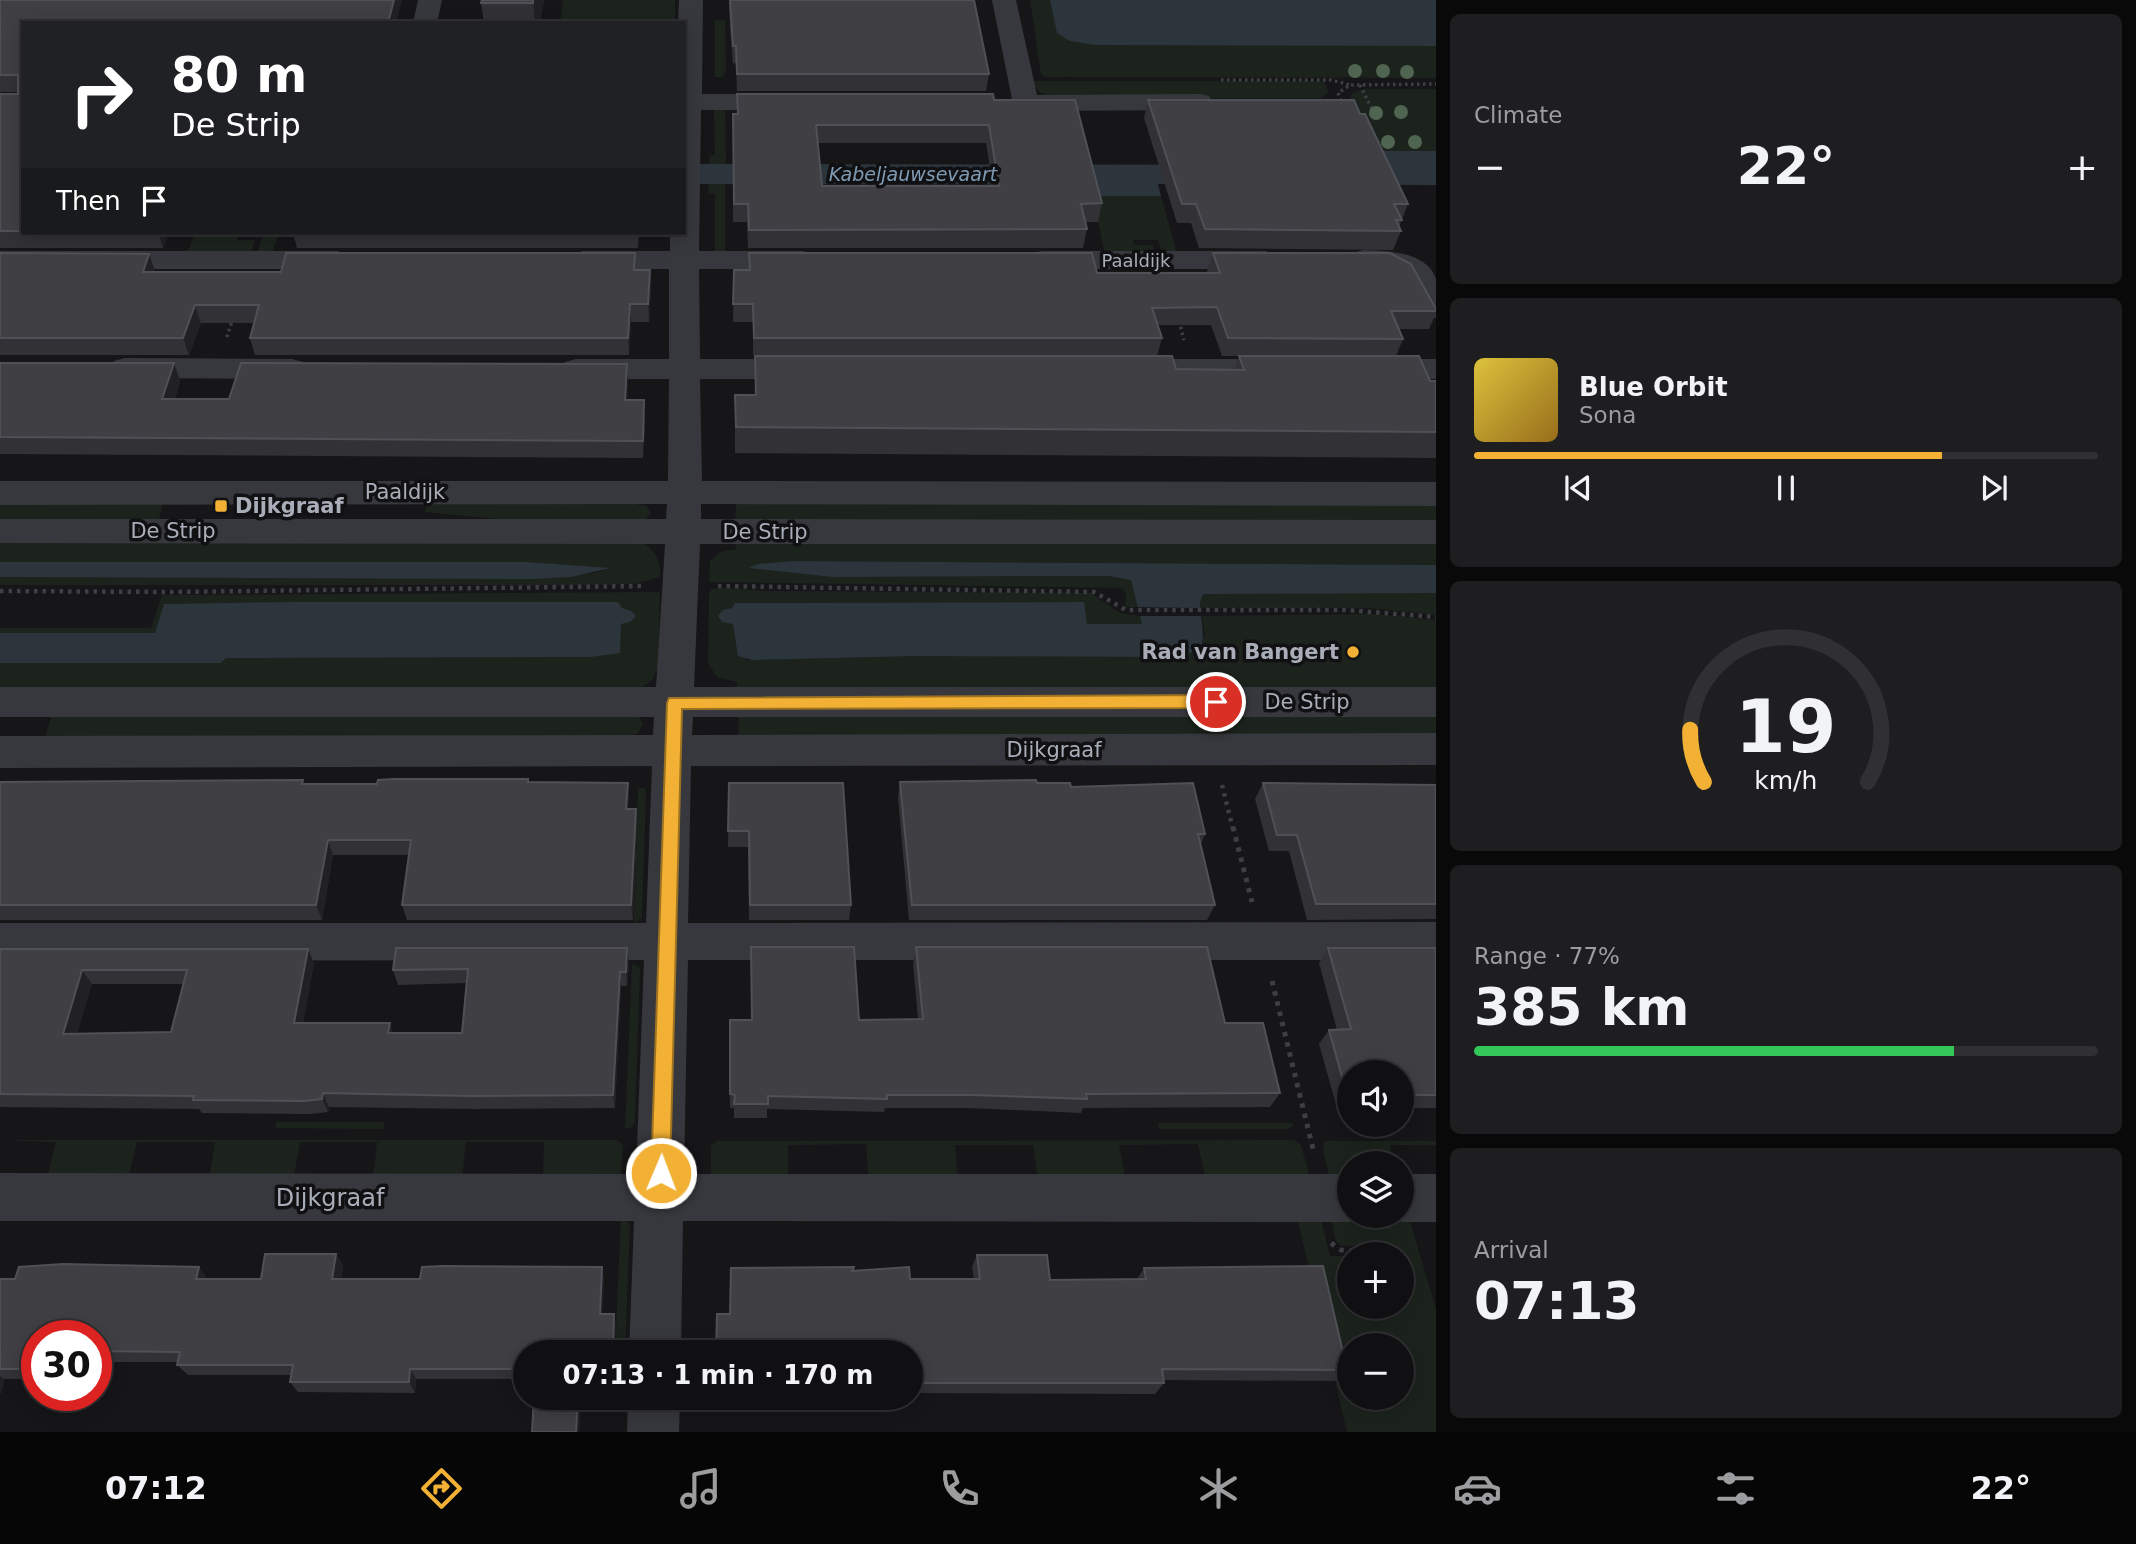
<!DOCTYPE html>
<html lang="en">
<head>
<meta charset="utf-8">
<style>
	body { margin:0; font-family:"DejaVu Sans",sans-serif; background:#1e1e20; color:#f1f3f6; height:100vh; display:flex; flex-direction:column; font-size:26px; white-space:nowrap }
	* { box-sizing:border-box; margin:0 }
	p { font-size:23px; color:#9c9d9f }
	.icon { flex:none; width:38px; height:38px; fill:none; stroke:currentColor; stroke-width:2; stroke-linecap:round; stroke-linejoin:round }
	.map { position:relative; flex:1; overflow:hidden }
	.sheet { display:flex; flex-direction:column; gap:14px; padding:14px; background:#09090a; width:700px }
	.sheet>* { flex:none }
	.banner { position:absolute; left:21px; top:21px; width:665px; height:214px; border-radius:0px; box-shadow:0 4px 18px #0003,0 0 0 2px #303032; background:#202124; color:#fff; overflow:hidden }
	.buttons { position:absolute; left:1337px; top:1060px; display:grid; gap:14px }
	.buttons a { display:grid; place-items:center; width:77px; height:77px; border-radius:50%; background:#101012; box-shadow:0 4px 18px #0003,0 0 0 2px #303032; font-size:35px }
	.speed { position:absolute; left:21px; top:1320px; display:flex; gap:14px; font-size:35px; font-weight:700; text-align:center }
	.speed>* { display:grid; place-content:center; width:91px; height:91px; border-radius:50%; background:#101012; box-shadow:0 4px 18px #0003,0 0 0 2px #303032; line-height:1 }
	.speed .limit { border:10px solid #d22; background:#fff; color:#111 }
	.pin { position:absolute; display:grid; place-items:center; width:60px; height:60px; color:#fff; margin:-30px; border:4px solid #fff; border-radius:50%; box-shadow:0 2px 7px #0007 }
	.me { position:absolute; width:77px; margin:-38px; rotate:1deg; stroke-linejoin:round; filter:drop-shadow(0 0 5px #0008) }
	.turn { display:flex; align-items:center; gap:24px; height:147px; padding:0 35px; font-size:32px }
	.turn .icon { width:91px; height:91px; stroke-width:2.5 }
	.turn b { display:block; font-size:49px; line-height:60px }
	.then { display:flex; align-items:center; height:66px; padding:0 35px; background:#0003; gap:14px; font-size:26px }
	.big { font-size:52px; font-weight:600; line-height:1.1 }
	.sheet .card { flex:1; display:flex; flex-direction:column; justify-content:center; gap:10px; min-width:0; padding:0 24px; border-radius:10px; background:#1e1e20 }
	.sheet .dial { align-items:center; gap:0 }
	.dial svg { height:182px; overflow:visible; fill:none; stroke:#303032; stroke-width:7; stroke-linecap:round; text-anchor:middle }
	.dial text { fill:#f1f3f6; stroke:none }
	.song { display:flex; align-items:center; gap:21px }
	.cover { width:84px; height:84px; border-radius:10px; background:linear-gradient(135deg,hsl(50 70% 55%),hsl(40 70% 35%)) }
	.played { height:7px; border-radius:4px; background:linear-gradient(90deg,#f2b134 75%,#303032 75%) }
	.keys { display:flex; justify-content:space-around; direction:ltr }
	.heat { display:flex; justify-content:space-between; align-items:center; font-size:38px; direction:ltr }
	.charge { height:10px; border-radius:5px; background:linear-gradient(90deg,#34c759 77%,#303032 0) }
	.trip { position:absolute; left:513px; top:1340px; width:410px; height:70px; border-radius:35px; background:#101012; box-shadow:0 4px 18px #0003,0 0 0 2px #303032; font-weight:600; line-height:70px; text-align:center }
	.menu { display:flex; height:112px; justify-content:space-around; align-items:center; background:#060607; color:#9c9d9f }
	.menu .icon { width:49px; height:49px }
	.menu .selected { color:#f2b134 }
	.menu b { font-size:32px; color:#f1f3f6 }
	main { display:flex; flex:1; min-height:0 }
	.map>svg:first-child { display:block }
</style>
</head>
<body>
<main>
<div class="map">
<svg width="1436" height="1432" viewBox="0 0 1436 1432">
	<rect width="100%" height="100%" fill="#161618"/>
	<path fill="#1c231d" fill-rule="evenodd" d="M563,0H675V23H560Z
		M1030,0H1056L1436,43V78L1045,77L1041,74Z
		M715,20H725L726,70L723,77H715Z
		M1032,81H1324L1329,92L1321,98H1058C1045,96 1037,93 1032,81Z
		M1364,89H1436V151H1375L1350,97L1354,92Z
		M725,108L726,164H709L710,155H715L714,109Z
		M708,184H725V254L715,253V194H709Z
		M1092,196H1161L1177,254H1162L1158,240H1133L1134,245H1153L1155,254H1105Z
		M195,233H279L272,253L257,254L262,237H238L237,240H255L251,253H187Z
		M0,503H163L159,519L0,524Z
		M427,503H631L646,506L651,513L645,520L552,524L425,512Z
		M736,503L1436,504V525L735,524Z
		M0,538L641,542C656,551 661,560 660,577L633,584L579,585H0V577L556,578L595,573L611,568L526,562H0Z
		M735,538L1436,539V565L793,561L750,568L832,577L1108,576L1131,580L1138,607H1125L1126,593L1122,588L709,582L710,561L720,552L736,549Z
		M723,588L764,591L1091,593L1120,613L1140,616L1142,624H1087L1083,602L735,603L733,624L746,660H752L919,656L1205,637L1202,616L1374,614L1436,620V693H737V682L717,677L708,663L709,593L712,589Z
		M660,592L658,668L652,680L639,690L0,693V663H221L226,658L591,657L620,652L621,608L593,602L165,604L156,633H0V628H151L162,595Z
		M1207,593H1436V615L1368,608H1200L1199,599Z
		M54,709L639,717L643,725L638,733L627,737H45Z
		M738,709L1436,710V737H739Z
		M638,788H644L646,792L642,918L634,922Z
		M632,964L640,968L635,1122L632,1127L625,1129Z
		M277,1122H385L383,1129L275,1128Z
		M1158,1123H1293V1126L1288,1129H1159Z
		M0,1140H617L623,1145L621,1174L617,1176L543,1180L544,1142H466L462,1180L373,1179L377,1142H300L293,1180H209L215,1142H137L128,1179H47L56,1142Z
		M1294,1140L1301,1145L1311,1181L1206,1180L1198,1144L1119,1145L1126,1180H1038L1033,1145H955L958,1180H869L866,1144L788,1145V1180L711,1176V1146L717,1141Z
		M1324,1141H1436V1145H1390L1394,1164H1349V1180H1330L1323,1149Z
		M1319,1211L1330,1256H1349V1307H1402V1255H1365L1368,1251L1365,1245L1341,1246L1336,1241L1329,1211H1349V1216H1402V1211H1407L1436,1309V1432H1347L1298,1221ZM1349,1346H1402V1398H1349Z
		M621,1216L630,1224L625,1353H615Z"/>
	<path fill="#2c353c" d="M1050,0H1436V46L1096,45L1070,41L1057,33Z
		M1375,151H1436V185L1158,184L1161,196H1092L1089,185L684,184V164L1380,165Z
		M793,561L1436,565V593L1204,594C1193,605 1209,629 1200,649L1180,657L919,656L752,660L738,656L733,624L722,622L718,616L723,610L732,608L735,603L1084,602L1087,624H1142L1131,580L1108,576L832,577L749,568L758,564Z
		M0,562H527L611,568L571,577L533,579L0,577Z
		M294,602H618L622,608L631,611L636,616L630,622L621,624L620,653L591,657L226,658L221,663H0V633H155L164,604Z"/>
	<path fill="#161618" d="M1134,607L1203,608L1205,616H1137Z"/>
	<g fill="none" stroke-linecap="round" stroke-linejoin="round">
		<path stroke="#3d3f44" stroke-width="3.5" stroke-dasharray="2.5 3.5" stroke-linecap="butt" d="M1221,80H1331L1350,85
			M1360,85L1375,115
			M1341,101L1338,93L1350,85L1436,84
			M1179,321L1184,340
			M227,337L233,318"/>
		<path stroke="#3d3f44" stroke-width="4.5" stroke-dasharray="3.5 5" stroke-linecap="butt" d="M718,586L1094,592L1126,610H1346L1436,617
			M0,591L170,592L643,586
			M1222,785L1233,829"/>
		<path stroke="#3d3f44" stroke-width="5" stroke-dasharray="4.5 6" stroke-linecap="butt" d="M1233,827L1252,902
			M1272,981L1314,1153
			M1331,1243L1341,1250L1363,1251"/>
		<path fill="#37383d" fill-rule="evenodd" d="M418,0H442L437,23H413Z
			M679,0H703L702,94H790L799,96L803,102L799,108L790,110H701L699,251H803L813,254L818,260L813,266L803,269H699L700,359H806L817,362L822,369L817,376L806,379H700L702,481L1436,482V506L701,504V519L1436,520V544H700L694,687H1436V717H693L692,735L1436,733V765L691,766L688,923L1436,922V960H688L684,1174H1349V1216H1362L1349,1222L683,1221L681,1353H629L634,1221H0V1173L636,1174L644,960L0,961V923H646L652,766L0,768V736L653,735L654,717H0V687H656L665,544L0,543V519H666L667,504L0,505V481H668L669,379H576L565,376L560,369L565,362L576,359H669V269H583L573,266L568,260L573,254L583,251H670V233H684V23H678Z
			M992,0H1016L1037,95L1200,94L1209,96L1213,102L1209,108L1200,110L1022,111L1013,109L1009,103L1012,99Z
			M1363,250C1387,251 1427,251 1436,279C1436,290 1436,307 1436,318L1425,316L1401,274L1393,269L1353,265L1348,259L1353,253Z
			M0,251H337L347,254L352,260L347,266L337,269H0Z
			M1041,251H1265L1275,254L1280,260L1275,266L1265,269H1041L1031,266L1026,260L1031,254Z
			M125,358L292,359L303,362L308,369L303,376L292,379L125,378L114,375L109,368L114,361Z
			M1122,359H1286L1297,362L1302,369L1297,376L1286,379H1122L1111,376L1106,369L1111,362Z
			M1374,359H1436V379H1374L1363,376L1358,369L1363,362Z
			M1402,1174H1436V1222H1402L1389,1216H1402Z
			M628,1398H680L679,1432H627Z"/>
	</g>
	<g fill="#506452">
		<circle cx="1355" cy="71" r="7"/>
		<circle cx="1383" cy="71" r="7"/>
		<circle cx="1407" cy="72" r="7"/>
		<circle cx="1401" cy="112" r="7"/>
		<circle cx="1376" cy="113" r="7"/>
		<circle cx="1388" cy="142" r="7"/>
		<circle cx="1415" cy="142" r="7"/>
	</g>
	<path fill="#323236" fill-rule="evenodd" d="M0,0L23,23V233H169L163,248H0V94H18V92H0Z
		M544,0L540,23H484L481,3Z
		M729,0L989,74L986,91H737L736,63L733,64L730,28Z
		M737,94L994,100L1102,203L1098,222H1085L1087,229L1083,248H748L747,222H733V114H737ZM818,143H986L993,186H822Z
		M1148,100L1408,204L1399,227L1401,231L1393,250L1199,248L1191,223H1177L1144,118Z
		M293,233H639L638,248H297Z
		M0,253L155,272H281L635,253L636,270H650L651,287L649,322H631L629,355H255L250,338L254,323H201L189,355H0Z
		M749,253L1097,273H1208L1207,271L1213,253L1436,309V313L1429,329H1399L1403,339L1396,356L1430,381H1436V458L735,453V395H755V356H867L753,355V322H733L734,270H749ZM1158,325H1211L1222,356H1239L1234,370L1176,369L1157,356L1162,338Z
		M0,363H174L180,381L175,399H229L628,382L627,400L645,418L643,458L0,454Z
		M0,782L304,784L529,782L628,783V809H636L637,824L633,920H407L402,905L409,855H333L322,920H0Z
		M900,782L1037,783L1071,787L1205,834L1201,844L1215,905L1207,920H909L898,798Z
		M729,783L851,905L849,920H749L748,847H728Z
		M1263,783L1436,785V919L1307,920L1289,851H1269L1255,799Z
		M751,947L859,1020L918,1019L913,963L916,947L1225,1023L1280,1093L1270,1107L1083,1108L1081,1113L968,1108H885L884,1112L767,1109V1118H734V1108H730V1020H751Z
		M1328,948H1436V1108H1402V1073H1349V1108H1337L1319,1044L1329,1030H1337L1319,963Z
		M0,949L314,963L303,1023L393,1033H462L466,983L398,985L393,970L629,963L627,986H621L615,1108L474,1109L329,1107L328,1112L311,1114L202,1113L199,1109L0,1107ZM92,984H184L171,1032L77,1033Z
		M336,1254L343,1266L341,1279H420L602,1267L604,1279L602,1314L616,1325L525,1353V1379H416L415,1393L298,1392L290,1382L291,1375H188L177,1365L178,1362H102L99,1379H96V1335H37V1379H4L1,1393H0V1279H261Z
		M977,1255L1050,1280L1137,1279L1144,1268L1347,1370L1335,1381L1164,1380V1383L1155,1394L914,1393L913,1380H910V1353H716L717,1314H730L853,1271L910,1279H974L972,1267Z"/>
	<path fill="#212124" d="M394,0H402L396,23H388Z
		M533,0H544L540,23H535Z
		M158,233H169L163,248Z
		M149,254L155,271L143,272Z
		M650,270L651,287L649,322L648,304Z
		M630,304L631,322L629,355L628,338Z
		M195,305L201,323L189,355L183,338Z
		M174,363L180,381L169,416L162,399Z
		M627,364L628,382L626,418L625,400Z
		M644,400L645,418L643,458V441Z
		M628,783L629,799L628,825L626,809Z
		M636,809L637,824L633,920L631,905Z
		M328,840L333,855L322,920L316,905Z
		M627,948L629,963L627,986L626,972Z
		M308,949L314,963L301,1037L294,1023Z
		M82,970L92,984L73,1047L63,1034Z
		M620,972L621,986L615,1108L613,1095Z
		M390,1023L395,1037L388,1033Z
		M323,1093L329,1107L328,1112L322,1099Z
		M336,1254L343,1266L339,1291L332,1279Z
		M199,1267L208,1279H196Z
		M602,1267L604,1279L602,1325L600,1314Z
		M614,1314L616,1325L615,1353H613Z
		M96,1356L102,1362L99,1379L96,1377Z
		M410,1369L416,1379L415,1393L409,1382Z
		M0,1376L4,1379L1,1393L0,1392Z
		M578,1398H582L579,1432H576Z"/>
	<path fill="#3f3f44" stroke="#4f5156" stroke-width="2" fill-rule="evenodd" d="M0,0H394L388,23H23V231H0V94H18V75H0Z
		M482,0H533V3H481Z
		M730,0H974L989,74H737L736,46H733Z
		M737,94H993L994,100H1075L1102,203L1081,204L1087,229L749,230L748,204H734L733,114H738ZM816,125H989L999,186H822Z
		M1148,100H1354L1360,114H1365L1408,204H1394L1402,220H1396L1401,231L1205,229L1196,204H1182Z
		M0,253L149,254L143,272H281L286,253H635L634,270H650L648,304H630L628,338H250L259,305H195L183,338H0Z
		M749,253H1092L1097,273H1220L1213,253H1390L1411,264L1436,309V311H1391L1403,339L1228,338L1217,307L1152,308L1162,338H754L753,304H733L734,270H750Z
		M755,356H1172L1176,369L1244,370L1239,356H1419L1430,381H1436V432L736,427L735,395H756Z
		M0,363H174L162,399H229L241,363L627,364L625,400H644L643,441L0,437Z
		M394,779H528V782L628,783L626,809H636L631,905H402L411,840H328L316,905H0V782L303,780L302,784H377L378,780Z
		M1036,780L1037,783H1070L1071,787L1193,783L1205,834H1198L1215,905H912L900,782Z
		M729,783H843L851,905H750L749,831H728Z
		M1263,783L1436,785V904H1316L1297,835H1277Z
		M751,947H854L859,1020L923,1019L916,947H1207L1225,1023H1263L1280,1093L1086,1094L1087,1099L972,1095H887V1099L768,1096V1104H734L735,1095L730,1094V1020H752Z
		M396,948H627L626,972H620L613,1095L470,1096L323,1093L322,1099L304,1101L193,1100L194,1096L0,1094V949H308L294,1023H390L388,1033H462L468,969L393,970ZM82,970H187L171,1032L63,1034Z
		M1328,948H1436V1095H1402V1073H1349V1095H1347L1329,1030L1351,1029Z
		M265,1254H336L332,1279H420L422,1267L443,1266L602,1267L600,1314H614L613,1353H525V1369H410L409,1382H290L293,1365H177L180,1352L96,1351V1335H37V1369H0V1279H15L19,1267L63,1264L199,1267L196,1279H261Z
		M977,1255H1047L1050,1280L1146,1279L1144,1268L1323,1266L1347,1370L1162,1369L1164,1383H918L917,1370H910V1353L716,1352L717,1314H730L731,1268L854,1267L852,1271L909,1267L910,1279H980Z
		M534,1398H578L576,1432H532Z"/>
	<path fill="#f2b134" stroke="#9d7322" stroke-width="2" d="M1216,695L1224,702L1216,708L682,709L670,1173L668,1180L661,1183L654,1180L651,1173L667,703L669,698Z"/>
	<g fill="#f2b134" stroke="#111113" stroke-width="2.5">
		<rect x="214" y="499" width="14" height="14" rx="3.5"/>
		<circle cx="1353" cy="652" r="7"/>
	</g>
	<g text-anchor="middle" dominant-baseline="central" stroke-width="7" stroke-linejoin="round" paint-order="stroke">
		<g font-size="18" fill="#a8adb8" stroke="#111113">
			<text x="1136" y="260">Paaldijk</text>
		</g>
		<g font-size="19" font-style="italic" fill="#7f9bb3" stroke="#111113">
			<text x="913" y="174">Kabeljauwsevaart</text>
		</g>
		<g font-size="21" fill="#a8adb8" stroke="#111113">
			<text x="405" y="492">Paaldijk</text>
			<text x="173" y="531">De Strip</text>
			<text x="765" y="532">De Strip</text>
			<text x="1307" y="702">De Strip</text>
			<text x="1054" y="750">Dijkgraaf</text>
		</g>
		<g font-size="21" font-weight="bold" fill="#a8adb8" stroke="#111113" text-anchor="start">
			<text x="235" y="506">Dijkgraaf</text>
			<text x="1339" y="652" text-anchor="end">Rad van Bangert</text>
		</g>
		<g font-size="24" fill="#a8adb8" stroke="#111113">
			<text x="330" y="1198">Dijkgraaf</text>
		</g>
	</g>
</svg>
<div class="buttons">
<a><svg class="icon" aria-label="sound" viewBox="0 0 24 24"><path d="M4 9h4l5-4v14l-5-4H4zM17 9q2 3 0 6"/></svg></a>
<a><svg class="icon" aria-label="layers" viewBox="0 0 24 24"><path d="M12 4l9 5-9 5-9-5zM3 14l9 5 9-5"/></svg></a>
<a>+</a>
<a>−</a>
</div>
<div class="speed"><div class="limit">30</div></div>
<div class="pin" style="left:1216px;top:702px;background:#d93025"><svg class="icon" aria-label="arrive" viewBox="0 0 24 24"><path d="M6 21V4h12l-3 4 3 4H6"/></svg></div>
<svg class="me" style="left:661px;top:1173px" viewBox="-20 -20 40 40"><circle r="17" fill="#f2b134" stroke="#fff" stroke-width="3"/><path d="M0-11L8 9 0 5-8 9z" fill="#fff"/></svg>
<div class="trip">07:13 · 1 min · 170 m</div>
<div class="banner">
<div class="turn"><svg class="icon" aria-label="right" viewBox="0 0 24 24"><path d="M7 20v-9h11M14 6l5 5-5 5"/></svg><div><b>80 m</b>De Strip</div></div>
<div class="then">Then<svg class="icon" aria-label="arrive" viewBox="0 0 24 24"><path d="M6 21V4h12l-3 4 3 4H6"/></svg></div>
</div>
</div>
<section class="sheet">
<div class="card"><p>Climate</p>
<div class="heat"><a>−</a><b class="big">22°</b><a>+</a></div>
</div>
<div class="card">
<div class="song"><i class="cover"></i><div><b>Blue Orbit</b><p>Sona</p></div></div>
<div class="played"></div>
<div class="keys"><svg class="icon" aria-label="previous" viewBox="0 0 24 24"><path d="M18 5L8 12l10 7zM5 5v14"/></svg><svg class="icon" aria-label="pause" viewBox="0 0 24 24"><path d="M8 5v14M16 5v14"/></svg><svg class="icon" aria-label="next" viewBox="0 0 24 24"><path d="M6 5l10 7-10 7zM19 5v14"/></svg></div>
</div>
<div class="card dial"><svg viewBox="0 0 100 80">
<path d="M14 69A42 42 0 1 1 86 69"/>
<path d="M14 69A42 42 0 0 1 8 46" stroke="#f2b134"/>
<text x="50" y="56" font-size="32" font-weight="700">19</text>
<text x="50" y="72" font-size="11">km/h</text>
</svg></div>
<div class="card"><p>Range · 77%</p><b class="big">385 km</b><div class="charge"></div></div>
<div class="card"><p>Arrival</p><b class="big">07:13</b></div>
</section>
</main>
<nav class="menu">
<b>07:12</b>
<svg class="icon selected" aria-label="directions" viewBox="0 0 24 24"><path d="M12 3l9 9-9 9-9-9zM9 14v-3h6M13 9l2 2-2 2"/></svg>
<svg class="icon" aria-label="music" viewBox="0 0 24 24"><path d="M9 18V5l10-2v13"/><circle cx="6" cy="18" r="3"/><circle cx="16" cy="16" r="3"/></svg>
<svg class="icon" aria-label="phone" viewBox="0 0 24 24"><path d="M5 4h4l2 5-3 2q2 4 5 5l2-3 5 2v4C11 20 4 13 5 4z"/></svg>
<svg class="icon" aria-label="climate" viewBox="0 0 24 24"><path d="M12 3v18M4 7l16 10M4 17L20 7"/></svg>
<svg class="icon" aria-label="car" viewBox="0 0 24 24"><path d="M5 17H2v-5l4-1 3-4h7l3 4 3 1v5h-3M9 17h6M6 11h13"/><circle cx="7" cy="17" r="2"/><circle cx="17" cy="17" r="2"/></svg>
<svg class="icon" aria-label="filters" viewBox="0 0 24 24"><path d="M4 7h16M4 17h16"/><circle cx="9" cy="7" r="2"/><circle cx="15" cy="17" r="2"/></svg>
<b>22°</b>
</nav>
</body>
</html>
